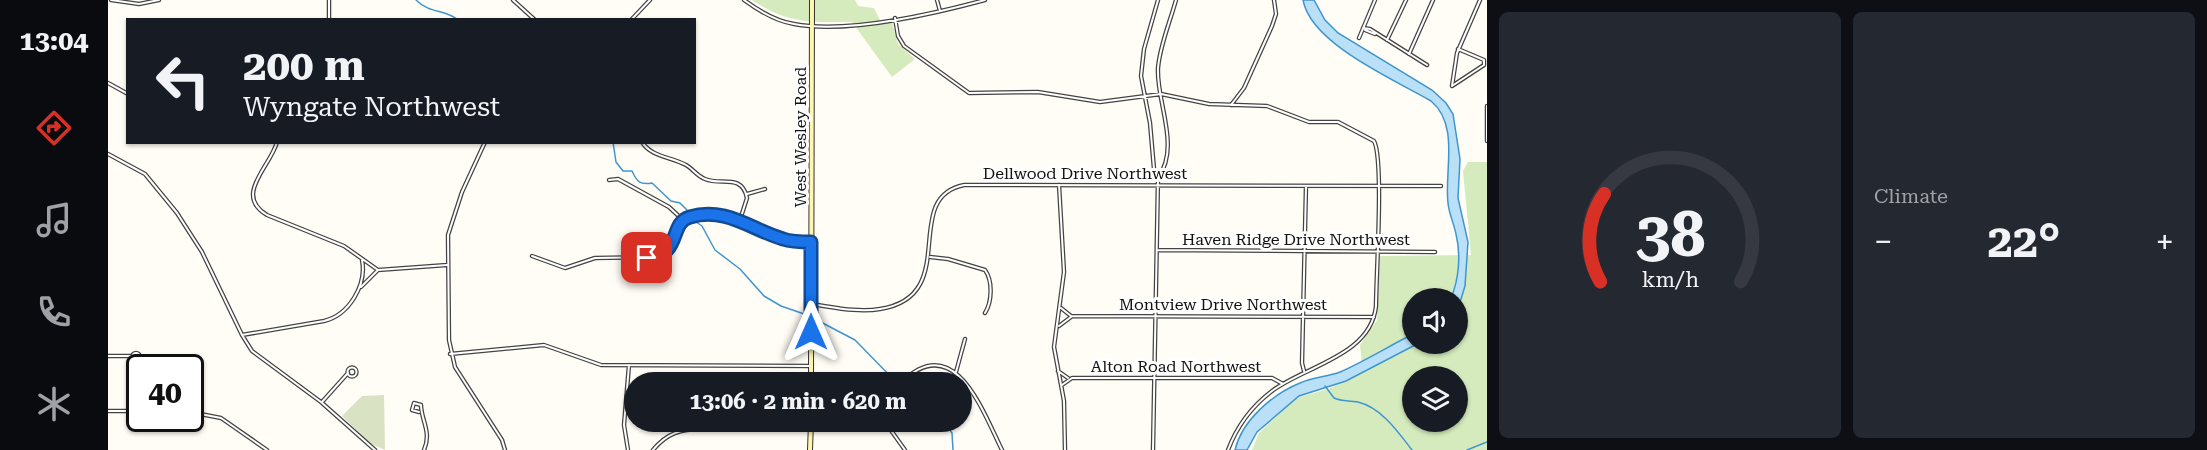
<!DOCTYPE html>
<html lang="en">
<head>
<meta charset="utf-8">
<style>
	body { margin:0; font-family:"Roboto Serif",serif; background:#242831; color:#f1f3f6; height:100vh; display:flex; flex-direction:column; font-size:22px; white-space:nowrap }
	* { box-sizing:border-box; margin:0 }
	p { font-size:20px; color:#9ea1a6 }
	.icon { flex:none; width:33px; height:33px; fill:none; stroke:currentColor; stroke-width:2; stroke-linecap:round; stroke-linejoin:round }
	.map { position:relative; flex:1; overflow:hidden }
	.panel { display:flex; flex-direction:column; gap:12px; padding:12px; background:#0d0f14; width:720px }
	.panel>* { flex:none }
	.guide { position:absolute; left:18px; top:18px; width:570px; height:126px; border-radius:0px; box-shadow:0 2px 4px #0004; background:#171b24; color:#f1f3f6; overflow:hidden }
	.fabs { position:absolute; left:1294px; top:288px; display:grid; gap:12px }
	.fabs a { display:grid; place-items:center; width:66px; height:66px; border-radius:50%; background:#171b24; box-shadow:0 2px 4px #0004; font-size:30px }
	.speed { position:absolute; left:18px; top:354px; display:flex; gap:12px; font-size:30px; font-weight:700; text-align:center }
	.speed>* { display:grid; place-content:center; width:78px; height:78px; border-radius:50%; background:#171b24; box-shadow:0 2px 4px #0004; line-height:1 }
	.speed .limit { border:3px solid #111; border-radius:9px; background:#fff; color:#111 }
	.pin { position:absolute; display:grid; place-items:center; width:51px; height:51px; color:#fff; margin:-26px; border-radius:12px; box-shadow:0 3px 9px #0006 }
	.me { position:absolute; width:66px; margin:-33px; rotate:0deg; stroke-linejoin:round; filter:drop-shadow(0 0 4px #0008) }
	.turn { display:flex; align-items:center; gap:21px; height:126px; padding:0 18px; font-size:27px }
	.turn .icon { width:78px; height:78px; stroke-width:2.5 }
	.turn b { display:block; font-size:42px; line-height:51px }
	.big { font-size:45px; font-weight:700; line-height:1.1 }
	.panel .card { flex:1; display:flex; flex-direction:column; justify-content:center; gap:9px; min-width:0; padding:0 21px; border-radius:9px; background:#242831 }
	.panel .dial { align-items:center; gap:0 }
	.dial svg { height:156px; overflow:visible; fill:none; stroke:#363941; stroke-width:7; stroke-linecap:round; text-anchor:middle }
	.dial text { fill:#f1f3f6; stroke:none }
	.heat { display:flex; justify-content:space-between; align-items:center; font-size:33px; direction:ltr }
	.panel .tiles { flex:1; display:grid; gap:12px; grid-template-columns:repeat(2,1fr) }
	.trip { position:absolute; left:516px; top:372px; width:348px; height:60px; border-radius:30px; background:#171b24; box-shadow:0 2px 4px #0004; font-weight:700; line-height:60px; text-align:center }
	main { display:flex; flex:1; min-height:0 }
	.tab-bar { display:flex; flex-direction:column; width:108px; justify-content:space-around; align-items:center; background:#090b0e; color:#9ea1a6 }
	.tab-bar .icon { width:42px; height:42px }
	.tab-bar .selected { color:#d93025 }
	.tab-bar b { font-size:27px; color:#f1f3f6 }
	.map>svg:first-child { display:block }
</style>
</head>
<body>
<main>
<nav class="tab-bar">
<b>13:04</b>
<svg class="icon selected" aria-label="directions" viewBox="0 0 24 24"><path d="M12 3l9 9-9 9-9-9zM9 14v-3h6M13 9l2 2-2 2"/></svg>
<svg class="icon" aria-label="music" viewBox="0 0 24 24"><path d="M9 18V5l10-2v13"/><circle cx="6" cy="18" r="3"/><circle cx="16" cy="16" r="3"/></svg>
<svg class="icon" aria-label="phone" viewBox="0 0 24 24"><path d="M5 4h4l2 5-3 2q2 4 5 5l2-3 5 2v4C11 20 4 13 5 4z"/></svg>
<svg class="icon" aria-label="climate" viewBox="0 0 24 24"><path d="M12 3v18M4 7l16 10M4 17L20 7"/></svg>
</nav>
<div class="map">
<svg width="1379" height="450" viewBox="0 0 1379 450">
	<rect width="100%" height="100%" fill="#fffdf5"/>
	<path fill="#d5ebbd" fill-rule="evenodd" d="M644,0H747L750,6L766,8L774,24L784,22L790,44L807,59L784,77L744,22C703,22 680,24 644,0Z
		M1360,162H1379V450H1144L1151,433L1188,398L1220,389L1255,373L1252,345L1269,320L1272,256L1363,255L1355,171ZM1305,298H1350V344H1305ZM1305,376H1350V422H1305Z"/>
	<path fill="#d9e3c4" d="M276,395L277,450L261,443L234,416L254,396Z"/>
	<path fill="#b9e0f7" stroke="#3f96cf" stroke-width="1.5" d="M1195,0H1206L1217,20L1230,33L1324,90L1338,103L1345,114L1352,159L1350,198L1360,242L1357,286L1350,309V298H1343C1351,279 1353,255 1348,234C1346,224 1341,214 1340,203C1336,172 1352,125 1323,101C1287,80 1203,44 1195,0Z
		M1305,334V344H1309L1238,381L1191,396L1149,432L1139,450H1127C1134,420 1165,394 1192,383C1205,377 1219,377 1232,372C1257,361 1281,346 1305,334Z"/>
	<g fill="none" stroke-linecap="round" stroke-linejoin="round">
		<path stroke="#3f96cf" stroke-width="1.5" d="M308,0C322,14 337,9 350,20
			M505,142L508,162L515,171H524C529,182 532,185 544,183L563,201L572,203L581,212
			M584,219L594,226L607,250L632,269L656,296L673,306L699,315
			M705,318L747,340L788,382
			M1217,386L1226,398C1234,402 1241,400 1250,402C1274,408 1290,432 1304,450
			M836,422L844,433L845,450
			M1359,450L1379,442"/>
		<defs>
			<path id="street" d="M3,0L31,4L51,0
				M405,0L427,20
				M636,0C651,11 667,21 686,24C739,34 825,14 877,0
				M829,0L832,11
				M787,18L790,36L796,46L861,93L930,92L992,102L1053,94L1101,104L1159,106L1201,122H1230L1266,141C1276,159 1268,278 1268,306C1263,356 1197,366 1164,391C1143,407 1129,426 1120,450
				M221,20V0
				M523,20L542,0
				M1255,28L1262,29L1319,65
				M1257,30L1267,34
				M1251,38L1267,0
				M1279,40L1298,0
				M1350,49L1376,60V65L1344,86L1349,53L1372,0
				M1301,54L1325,0
				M0,83L20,94
				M1123,105L1136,88L1164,26L1168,14L1166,0
				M1379,106V141
				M169,142C163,166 125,195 159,215L236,246L270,270
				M377,142L354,192L340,235L341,340L347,367L394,440L397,450
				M534,142C543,157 564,157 578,165C585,169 589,176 597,179C613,186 634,173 639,198L632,220
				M0,154L37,174L69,213L94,252L134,335L144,351L213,402L267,450
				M1050,178C1073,146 1048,102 1050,68C1052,45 1062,22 1068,0
				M501,180L510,179L561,207L575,220
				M951,185L956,272L946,347L956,401L957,450
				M639,194L657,189
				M1049,250L1327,252
				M424,256L457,268L487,258L547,257L563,247L575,220C609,201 643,229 674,239C683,242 693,242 703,242
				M822,257L840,259L877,270C885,281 884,302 877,313
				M270,270L339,265
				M253,287L270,270
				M703,304C725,307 750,313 772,309C855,296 791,198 856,185L1333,186
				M953,308L963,316L1266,317
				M951,326L963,317
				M134,335L216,321C241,315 259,285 254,260
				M24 357a4 4 0 1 1 8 0a4 4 0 1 1-8 0Z
				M342,354L436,345L493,365L703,366
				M0,356H24
				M239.5 372a4.5 4.5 0 1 1 9 0a4.5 4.5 0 1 1-9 0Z
				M950,371L960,378
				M1196,371L1194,363L1198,186
				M848,372L857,339
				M794,382C847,330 875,412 894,450
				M954,385L964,378H1164L1175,384
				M214,402L240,373
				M0,411H32
				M82,412L113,418L159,450
				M311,412L304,410L306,403L313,405C313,420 324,432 316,450
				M777,422L797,450
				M520,450L516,425L521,365
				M545,450C559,433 573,429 594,429
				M1045,450L1050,178L1046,169L1042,123L1033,76L1036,49L1050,0"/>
			<path id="secondary" d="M703,382L704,0
				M702,450L703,422"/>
		</defs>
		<use href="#street" stroke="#444" stroke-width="4.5"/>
		<use href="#secondary" stroke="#333" stroke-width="6"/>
		<use href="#street" stroke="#fff" stroke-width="2"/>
		<use href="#secondary" stroke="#fff6b0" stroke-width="4"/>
	</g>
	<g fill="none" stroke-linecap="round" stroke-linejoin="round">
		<defs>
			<path id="route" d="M539,258C575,255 560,223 582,217C617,206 644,230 675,239C684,242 694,242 703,242V332"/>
		</defs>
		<use href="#route" stroke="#114b97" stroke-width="15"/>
		<use href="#route" stroke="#1a73e8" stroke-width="10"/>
	</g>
	<g text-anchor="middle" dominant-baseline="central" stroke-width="6" stroke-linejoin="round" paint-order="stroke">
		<g font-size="16" fill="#111" stroke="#fff">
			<text transform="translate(692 137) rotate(-90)">West Wesley Road</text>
			<text x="977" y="173">Dellwood Drive Northwest</text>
			<text x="1188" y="239">Haven Ridge Drive Northwest</text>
			<text x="1115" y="304">Montview Drive Northwest</text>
			<text x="1068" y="366">Alton Road Northwest</text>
		</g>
	</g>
</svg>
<div class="fabs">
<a><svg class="icon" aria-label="sound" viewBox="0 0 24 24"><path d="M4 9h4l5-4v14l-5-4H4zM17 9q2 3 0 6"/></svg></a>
<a><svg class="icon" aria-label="layers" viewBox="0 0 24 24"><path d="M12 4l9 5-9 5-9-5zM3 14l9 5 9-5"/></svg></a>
</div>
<div class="speed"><div class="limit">40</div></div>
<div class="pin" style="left:539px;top:258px;background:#d93025"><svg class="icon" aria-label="arrive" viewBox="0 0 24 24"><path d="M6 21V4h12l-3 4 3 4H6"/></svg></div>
<svg class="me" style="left:703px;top:332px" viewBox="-20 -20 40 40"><path d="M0-17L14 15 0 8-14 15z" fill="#1a73e8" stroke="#fff" stroke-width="4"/></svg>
<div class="trip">13:06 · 2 min · 620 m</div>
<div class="guide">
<div class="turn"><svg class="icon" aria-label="left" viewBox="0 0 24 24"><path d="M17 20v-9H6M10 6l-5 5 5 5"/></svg><div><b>200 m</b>Wyngate Northwest</div></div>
</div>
</div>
<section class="panel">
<div class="tiles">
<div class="card dial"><svg viewBox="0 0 100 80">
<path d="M14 69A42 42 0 1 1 86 69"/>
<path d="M14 69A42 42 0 0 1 16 24" stroke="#d93025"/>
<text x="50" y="56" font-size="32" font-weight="700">38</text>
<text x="50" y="72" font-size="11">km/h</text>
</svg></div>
<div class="card"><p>Climate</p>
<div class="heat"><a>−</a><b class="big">22°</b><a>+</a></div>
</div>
</div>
</section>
</main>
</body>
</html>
